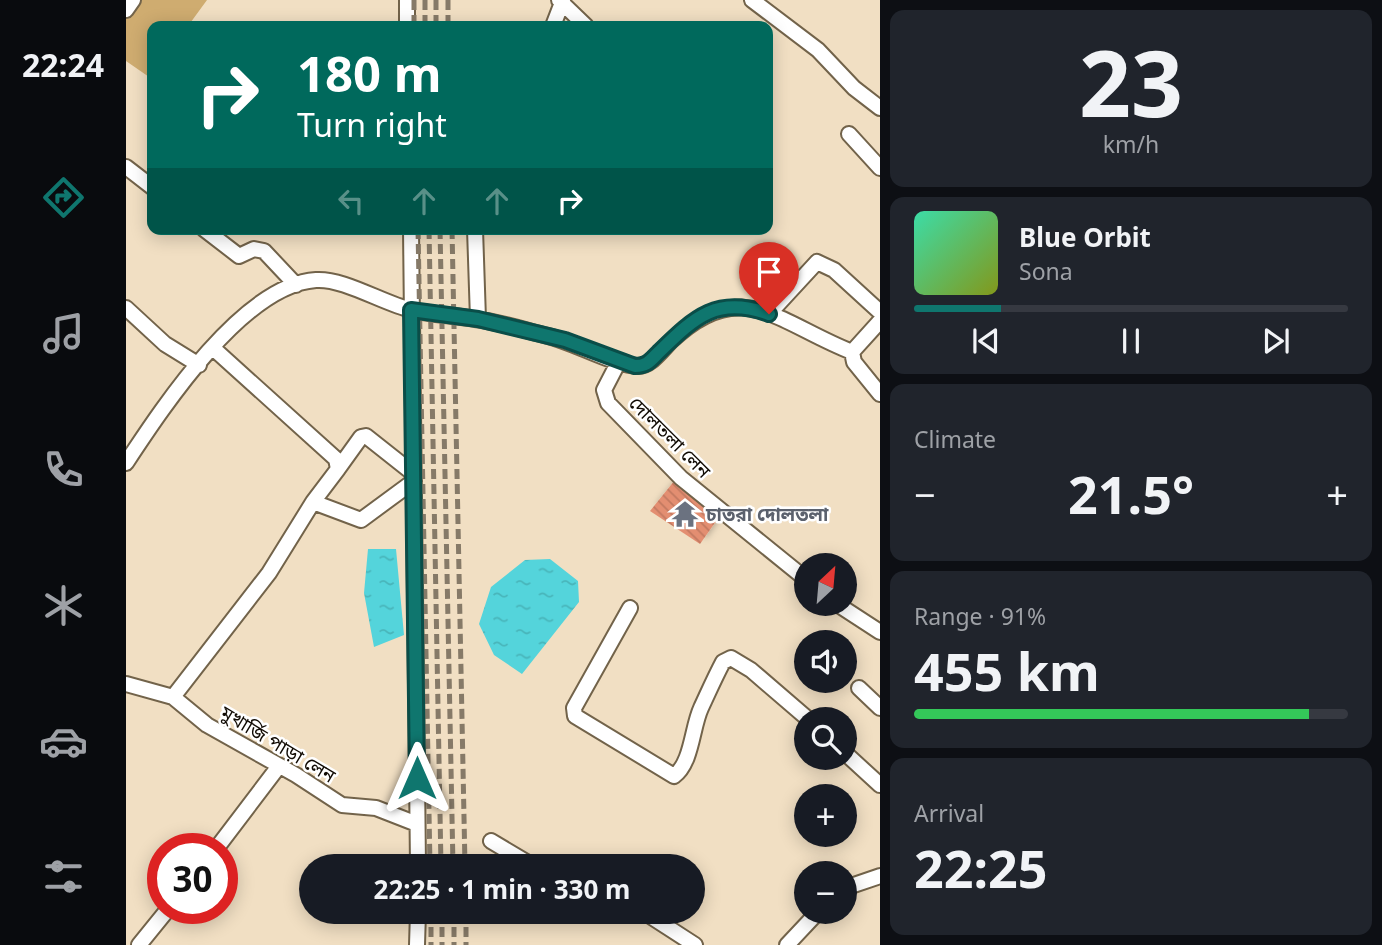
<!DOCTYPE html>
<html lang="en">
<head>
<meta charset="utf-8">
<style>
	body { margin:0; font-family:"Noto Sans","Noto Sans Bengali",sans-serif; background:#20242c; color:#f1f3f6; height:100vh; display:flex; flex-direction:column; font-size:26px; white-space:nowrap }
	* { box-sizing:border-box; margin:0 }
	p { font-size:23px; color:#9ea1a6 }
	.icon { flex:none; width:38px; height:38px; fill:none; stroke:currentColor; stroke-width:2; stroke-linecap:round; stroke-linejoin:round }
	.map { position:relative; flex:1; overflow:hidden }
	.panel { display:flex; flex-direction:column; gap:10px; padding:10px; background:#0d0f14; width:502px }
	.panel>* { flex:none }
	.top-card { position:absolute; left:21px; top:21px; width:626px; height:214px; border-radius:14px; box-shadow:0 4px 18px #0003; background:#00695c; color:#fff; overflow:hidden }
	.needle { width:46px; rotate:26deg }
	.fabs { position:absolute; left:668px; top:553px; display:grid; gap:14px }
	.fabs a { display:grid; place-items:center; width:63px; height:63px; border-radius:50%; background:#171b24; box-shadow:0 4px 18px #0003; font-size:35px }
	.speed { position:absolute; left:21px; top:833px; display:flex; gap:14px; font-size:35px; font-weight:700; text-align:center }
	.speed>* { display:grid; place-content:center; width:91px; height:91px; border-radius:50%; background:#171b24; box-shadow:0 4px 18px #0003; line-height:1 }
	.speed .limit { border:10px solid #d22; background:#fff; color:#111 }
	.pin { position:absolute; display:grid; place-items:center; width:60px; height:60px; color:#fff; margin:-72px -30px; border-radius:50% 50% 50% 0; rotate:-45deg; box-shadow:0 0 7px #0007 }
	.pin .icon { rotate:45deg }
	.me { position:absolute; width:77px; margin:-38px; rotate:0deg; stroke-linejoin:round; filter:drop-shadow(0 0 5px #0008) }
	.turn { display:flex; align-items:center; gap:24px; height:147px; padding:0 35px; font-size:32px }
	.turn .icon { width:91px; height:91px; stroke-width:2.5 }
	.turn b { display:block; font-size:49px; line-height:60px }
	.lanes { display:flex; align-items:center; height:66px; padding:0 35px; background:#0003; justify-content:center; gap:35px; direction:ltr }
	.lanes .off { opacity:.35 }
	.big { font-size:52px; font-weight:700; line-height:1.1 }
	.panel .card { flex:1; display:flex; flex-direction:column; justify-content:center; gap:10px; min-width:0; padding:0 24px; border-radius:14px; background:#20242c }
	.panel .dial { align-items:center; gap:0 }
	.dial b { font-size:91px; line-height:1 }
	.song { display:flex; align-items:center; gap:21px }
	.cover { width:84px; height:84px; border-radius:10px; background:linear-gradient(135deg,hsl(160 70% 55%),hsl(70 70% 35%)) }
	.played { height:7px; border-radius:4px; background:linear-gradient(90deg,#0f766e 20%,#363941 20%) }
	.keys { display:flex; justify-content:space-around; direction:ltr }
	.heat { display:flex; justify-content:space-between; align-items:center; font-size:38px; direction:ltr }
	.charge { height:10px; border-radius:5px; background:linear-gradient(90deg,#34c759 91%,#363941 0) }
	.trip { position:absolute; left:173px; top:854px; width:406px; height:70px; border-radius:35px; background:#171b24; box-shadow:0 4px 18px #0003; font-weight:700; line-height:70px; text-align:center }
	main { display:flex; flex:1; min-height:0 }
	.tabs { display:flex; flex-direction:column; width:126px; justify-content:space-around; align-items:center; background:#090b0e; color:#9ea1a6 }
	.tabs .icon { width:49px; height:49px }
	.tabs .current { color:#0f766e }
	.tabs b { font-size:32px; color:#f1f3f6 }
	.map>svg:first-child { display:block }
</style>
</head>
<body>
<main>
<nav class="tabs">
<b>22:24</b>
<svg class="icon current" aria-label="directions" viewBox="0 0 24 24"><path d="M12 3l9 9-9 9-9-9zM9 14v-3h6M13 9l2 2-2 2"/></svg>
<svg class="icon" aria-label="music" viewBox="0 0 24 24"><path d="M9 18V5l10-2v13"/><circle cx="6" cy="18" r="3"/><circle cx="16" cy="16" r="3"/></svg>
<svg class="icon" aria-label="phone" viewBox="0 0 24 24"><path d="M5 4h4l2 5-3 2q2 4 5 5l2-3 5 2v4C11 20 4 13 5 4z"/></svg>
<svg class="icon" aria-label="climate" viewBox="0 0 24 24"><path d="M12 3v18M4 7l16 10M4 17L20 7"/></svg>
<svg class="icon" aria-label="car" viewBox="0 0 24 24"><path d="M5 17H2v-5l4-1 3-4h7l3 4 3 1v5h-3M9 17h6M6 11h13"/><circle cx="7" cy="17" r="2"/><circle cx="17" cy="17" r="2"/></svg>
<svg class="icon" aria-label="filters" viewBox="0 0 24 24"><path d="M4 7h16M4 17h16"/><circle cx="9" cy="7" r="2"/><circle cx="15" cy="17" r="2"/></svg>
</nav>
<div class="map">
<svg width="754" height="945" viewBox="0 0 754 945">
	<defs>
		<pattern id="water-ripples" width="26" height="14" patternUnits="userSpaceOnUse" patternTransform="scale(1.75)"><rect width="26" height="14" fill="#54d4db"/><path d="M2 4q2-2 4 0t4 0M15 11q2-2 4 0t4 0" fill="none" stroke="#48b5ba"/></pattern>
		<pattern id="building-back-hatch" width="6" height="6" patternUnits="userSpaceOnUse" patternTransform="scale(1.75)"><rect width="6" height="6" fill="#e38e71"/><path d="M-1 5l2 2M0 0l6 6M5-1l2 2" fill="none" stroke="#c27960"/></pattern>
		<filter id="shadow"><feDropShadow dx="6" dy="-6" stdDeviation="3.5" flood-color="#0004"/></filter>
	</defs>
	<rect width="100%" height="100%" fill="#f1dfc3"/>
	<path fill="#cfac70" d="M13,0H81L62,26H26V79L0,61V19Z"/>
	<path fill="url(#water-ripples)" d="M242,549H270L278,635L248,647L238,593Z
		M424,559L452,581L453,602L396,674L368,655L353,624L365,587L399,560Z"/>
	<path fill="url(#building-back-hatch)" filter="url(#shadow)" d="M549,480L593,517L574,544L524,511Z"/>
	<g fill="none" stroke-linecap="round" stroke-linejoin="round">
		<defs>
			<path id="street" d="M281,0V26
				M433,0L460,26
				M626,0L692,50L728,88L754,108
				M0,10L7,0
				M427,26L437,0
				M723,134L754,168
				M0,167L26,187
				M78,229L113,256L128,249L138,251L170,285
				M285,229L292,866
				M349,229L352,319
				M0,308L39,344L73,365
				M643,314L691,262L708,270L754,312
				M754,321L726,352L728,362L754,394
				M87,348L210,459L212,469L187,502
				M493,361L478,390L482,403L555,478L681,580
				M0,463C37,407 117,285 190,280C218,278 258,304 286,310C307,315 328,315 349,319C373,322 398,330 422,336C447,342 490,366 512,366C525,366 536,350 545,341C615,274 652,323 726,352
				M212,469L235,437L240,436L288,474
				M711,604L754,632
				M504,608L448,708L449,716L548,776C566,763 566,727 575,708C582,693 589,677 597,662L605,658L625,670L682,719
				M0,684L47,697L81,725L170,775L216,805L250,808L291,824
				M733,688L754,708
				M47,697L143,573L187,502L235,520L288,481
				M719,753L754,785
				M365,841L407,866
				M90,849L153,766
				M719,888L754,876
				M518,912L569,945
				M13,945L43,908
				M291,945L292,912
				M661,945L692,912"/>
		</defs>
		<use href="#street" stroke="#72634a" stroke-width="18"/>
		<use href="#street" stroke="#fff" stroke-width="14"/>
		<path stroke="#867a68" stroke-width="5" stroke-dasharray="10 5" stroke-linecap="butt" d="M288,0V26
			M299,0V26
			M310,0V26
			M322,0V26
			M292,229L304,866
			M303,229L315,866
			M314,229L327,866
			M326,229L339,866
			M305,912V945
			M316,912V945
			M328,912V945
			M340,912V945"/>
	</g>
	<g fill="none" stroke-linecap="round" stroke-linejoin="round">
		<defs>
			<path id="route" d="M291,778L285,310L352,319L439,340L509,366C521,366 524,361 532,353C568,318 590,295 643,314"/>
		</defs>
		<use href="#route" stroke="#0a4d48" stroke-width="18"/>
		<use href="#route" stroke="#0f766e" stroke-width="12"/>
	</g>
	<defs>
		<symbol id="temple-bare" viewBox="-9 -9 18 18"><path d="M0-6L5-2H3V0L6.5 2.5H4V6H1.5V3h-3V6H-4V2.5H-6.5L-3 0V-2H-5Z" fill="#6b7280" stroke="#fff" stroke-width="2.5" paint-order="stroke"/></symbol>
	</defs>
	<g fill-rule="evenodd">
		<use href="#temple-bare" x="540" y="495" width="38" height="38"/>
	</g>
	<g text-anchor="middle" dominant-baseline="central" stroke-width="5" stroke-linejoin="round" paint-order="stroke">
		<g font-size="19" fill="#100a03" stroke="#fff">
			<text transform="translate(544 437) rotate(45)">দোলতলা লেন</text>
			<text transform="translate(152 744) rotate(31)">মুখার্জি পাড়া লেন</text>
		</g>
		<g font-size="19" font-weight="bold" fill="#5b616d" stroke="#fff" text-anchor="start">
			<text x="580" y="514">চাতরা দোলতলা</text>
		</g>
	</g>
</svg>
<div class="fabs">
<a><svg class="needle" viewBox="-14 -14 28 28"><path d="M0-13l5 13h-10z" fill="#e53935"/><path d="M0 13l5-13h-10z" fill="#9ea1a6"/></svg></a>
<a><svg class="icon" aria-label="sound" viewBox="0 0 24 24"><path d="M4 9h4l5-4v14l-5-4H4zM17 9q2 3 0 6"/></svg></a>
<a><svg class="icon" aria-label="search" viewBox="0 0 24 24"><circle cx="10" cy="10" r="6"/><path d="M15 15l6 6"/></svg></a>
<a>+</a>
<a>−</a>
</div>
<div class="speed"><div class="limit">30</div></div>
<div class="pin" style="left:643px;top:314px;background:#d93025"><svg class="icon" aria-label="arrive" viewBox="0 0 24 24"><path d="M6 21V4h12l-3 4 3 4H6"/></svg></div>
<svg class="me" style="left:291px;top:778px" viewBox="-20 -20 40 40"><path d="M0-17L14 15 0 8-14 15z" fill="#0f766e" stroke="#fff" stroke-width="4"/></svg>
<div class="trip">22:25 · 1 min · 330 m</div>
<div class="top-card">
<div class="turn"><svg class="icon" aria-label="right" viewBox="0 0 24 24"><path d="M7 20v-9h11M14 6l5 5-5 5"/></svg><div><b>180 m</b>Turn right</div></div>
<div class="lanes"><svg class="icon off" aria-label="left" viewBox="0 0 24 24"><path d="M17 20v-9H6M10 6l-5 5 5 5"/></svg><svg class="icon off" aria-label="ahead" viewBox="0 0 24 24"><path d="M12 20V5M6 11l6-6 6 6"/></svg><svg class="icon off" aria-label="ahead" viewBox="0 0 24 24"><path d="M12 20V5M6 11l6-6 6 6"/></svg><svg class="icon" aria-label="right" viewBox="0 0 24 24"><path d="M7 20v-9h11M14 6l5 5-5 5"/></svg></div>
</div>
</div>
<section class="panel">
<div class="card dial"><b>23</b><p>km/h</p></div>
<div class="card">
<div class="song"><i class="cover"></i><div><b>Blue Orbit</b><p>Sona</p></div></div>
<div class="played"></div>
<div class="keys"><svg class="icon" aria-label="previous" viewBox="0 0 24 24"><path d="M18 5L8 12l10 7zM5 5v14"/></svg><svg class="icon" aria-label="pause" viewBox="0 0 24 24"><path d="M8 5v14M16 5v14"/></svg><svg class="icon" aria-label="next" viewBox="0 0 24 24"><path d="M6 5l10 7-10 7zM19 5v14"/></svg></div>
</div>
<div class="card"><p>Climate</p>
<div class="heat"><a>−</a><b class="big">21.5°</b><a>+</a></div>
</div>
<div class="card"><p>Range · 91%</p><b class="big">455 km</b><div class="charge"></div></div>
<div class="card"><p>Arrival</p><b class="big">22:25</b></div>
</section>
</main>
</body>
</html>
